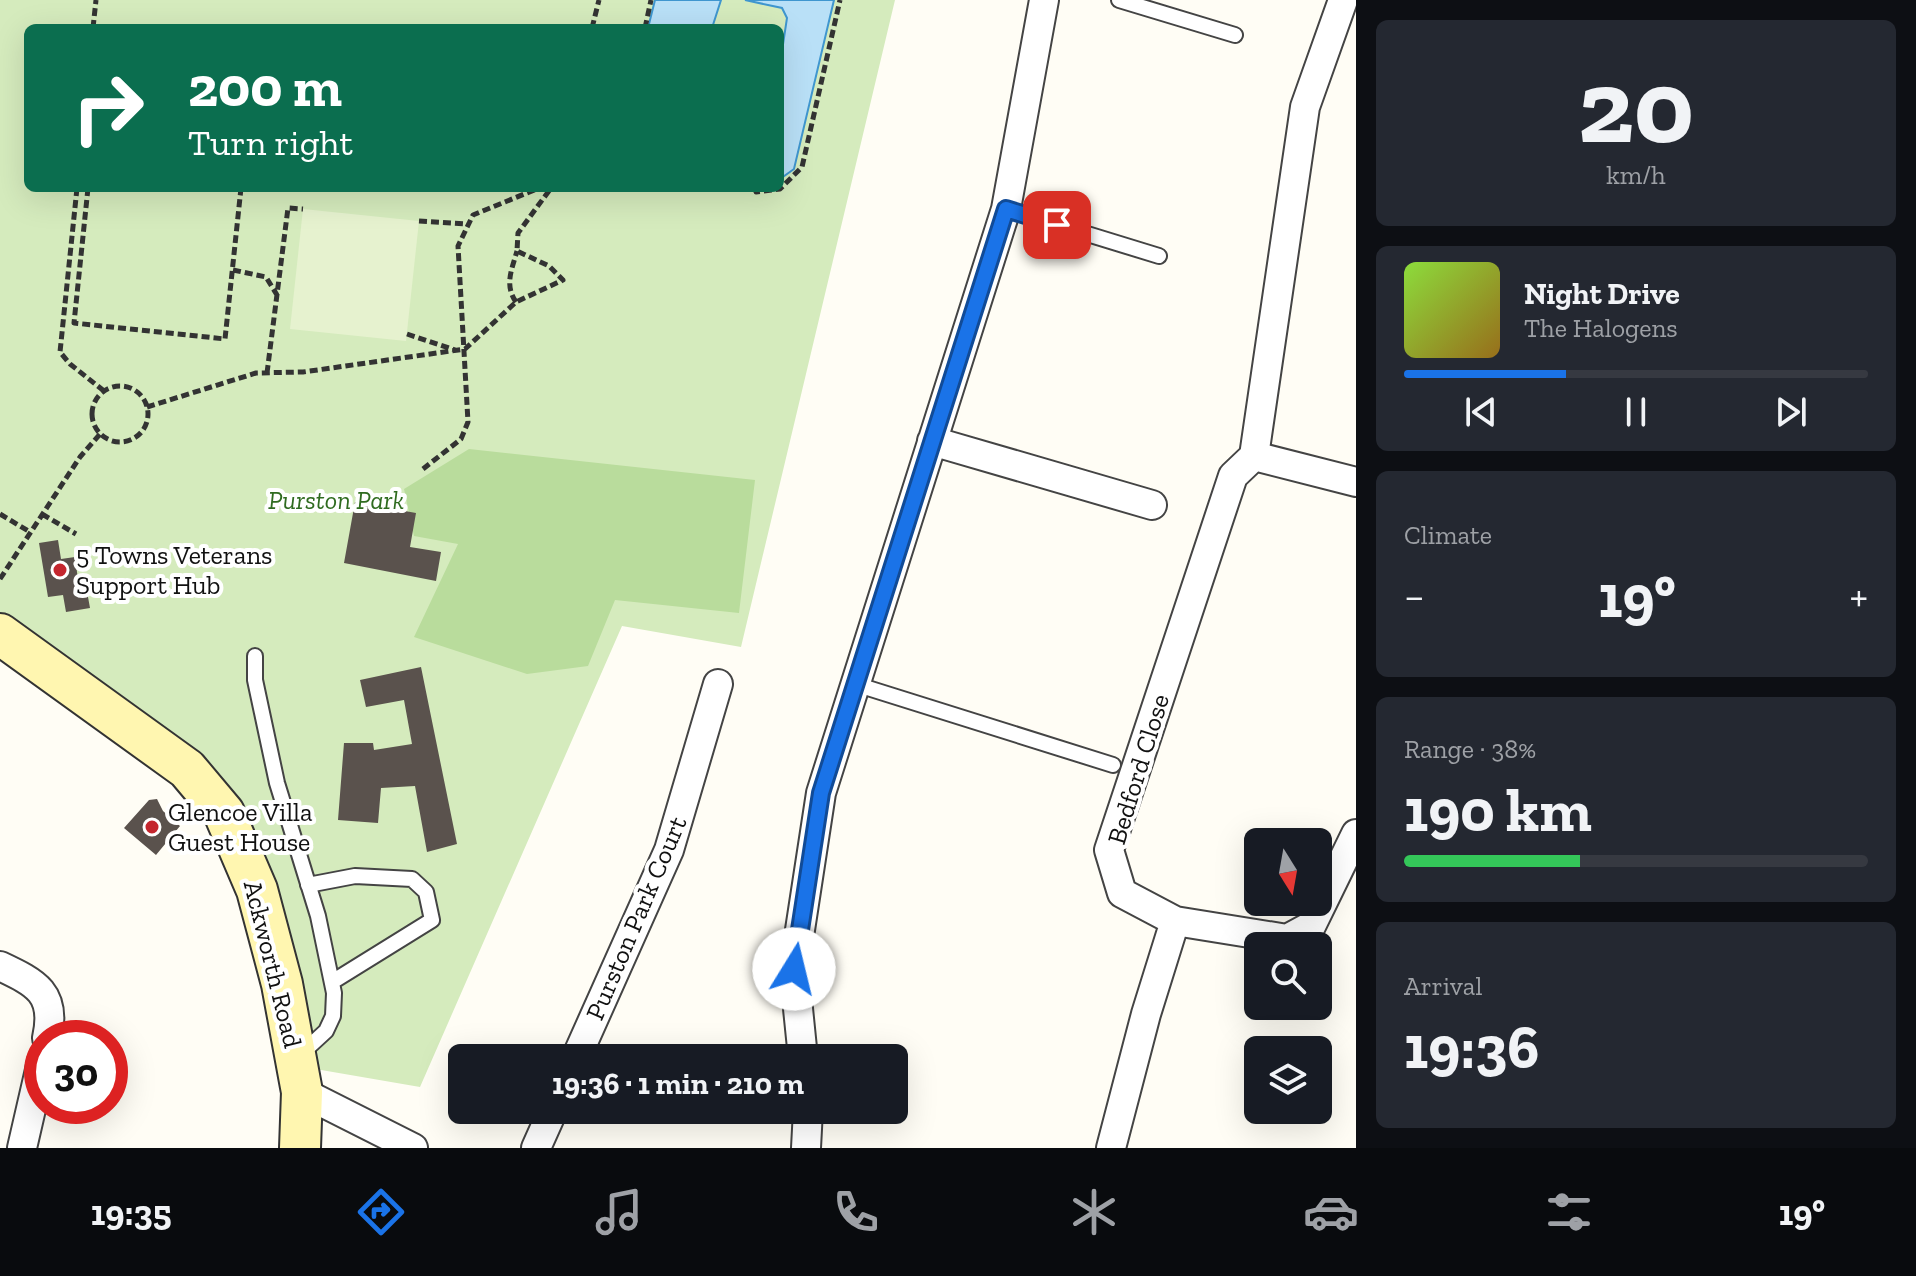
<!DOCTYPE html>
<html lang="en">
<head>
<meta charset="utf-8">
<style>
	body { margin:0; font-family:"Zilla Slab",serif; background:#242831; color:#f1f3f6; height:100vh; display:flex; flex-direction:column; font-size:30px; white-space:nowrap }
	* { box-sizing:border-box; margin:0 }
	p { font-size:26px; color:#9ea1a6 }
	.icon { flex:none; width:44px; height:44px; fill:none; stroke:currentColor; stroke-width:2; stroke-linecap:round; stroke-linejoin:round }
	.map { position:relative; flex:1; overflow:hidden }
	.sheet { display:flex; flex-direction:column; gap:20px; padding:20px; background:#0d0f14; width:560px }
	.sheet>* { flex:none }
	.guide { position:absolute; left:24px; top:24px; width:760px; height:168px; border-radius:12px; box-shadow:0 8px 32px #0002; background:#0b6e4f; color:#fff; overflow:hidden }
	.needle { width:52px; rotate:169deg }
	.controls { position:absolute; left:1244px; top:828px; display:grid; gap:16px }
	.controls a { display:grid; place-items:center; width:88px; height:88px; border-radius:12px; background:#171b24; box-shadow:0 8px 32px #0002; font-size:40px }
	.speed { position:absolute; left:24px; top:1020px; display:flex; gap:16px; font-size:40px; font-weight:700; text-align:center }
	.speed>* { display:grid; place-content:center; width:104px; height:104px; border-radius:50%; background:#171b24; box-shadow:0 8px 32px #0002; line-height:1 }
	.speed .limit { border:12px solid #d22; background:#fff; color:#111 }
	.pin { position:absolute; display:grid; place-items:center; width:68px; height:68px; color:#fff; margin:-34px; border-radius:16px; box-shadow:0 4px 12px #0006 }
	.me { position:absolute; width:88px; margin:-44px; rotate:9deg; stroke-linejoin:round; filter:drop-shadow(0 0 6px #0008) }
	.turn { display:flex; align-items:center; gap:28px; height:168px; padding:0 32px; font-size:36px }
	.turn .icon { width:104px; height:104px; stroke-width:2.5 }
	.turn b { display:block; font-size:56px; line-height:68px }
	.big { font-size:60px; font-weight:700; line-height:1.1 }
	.sheet .card { flex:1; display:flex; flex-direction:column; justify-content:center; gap:12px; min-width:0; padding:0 28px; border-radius:12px; background:#242831 }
	.sheet .dial { align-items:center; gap:0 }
	.dial b { font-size:104px; line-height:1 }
	.song { display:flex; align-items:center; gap:24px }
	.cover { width:96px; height:96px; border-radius:12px; background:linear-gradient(135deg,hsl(90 70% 55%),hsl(40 70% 35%)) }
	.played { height:8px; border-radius:4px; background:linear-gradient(90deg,#1a73e8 35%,#363941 35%) }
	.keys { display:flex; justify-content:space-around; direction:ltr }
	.heat { display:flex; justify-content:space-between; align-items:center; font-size:44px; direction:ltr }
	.charge { height:12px; border-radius:6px; background:linear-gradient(90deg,#34c759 38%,#363941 0) }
	.trip { position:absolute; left:448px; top:1044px; width:460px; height:80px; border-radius:12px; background:#171b24; box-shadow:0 8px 32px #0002; font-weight:700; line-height:80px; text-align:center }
	.tabs { display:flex; height:128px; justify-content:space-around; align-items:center; background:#090b0e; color:#9ea1a6 }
	.tabs .icon { width:56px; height:56px }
	.tabs .current { color:#1a73e8 }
	.tabs b { font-size:36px; color:#f1f3f6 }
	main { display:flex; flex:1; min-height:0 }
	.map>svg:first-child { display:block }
</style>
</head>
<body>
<main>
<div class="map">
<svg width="1356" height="1148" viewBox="0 0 1356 1148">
	<rect width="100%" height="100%" fill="#fffdf5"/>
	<path fill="#d5ebbd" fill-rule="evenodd" d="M0,0H895L741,647L622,626L420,1087L298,1066L224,813L0,634ZM28,28H780V188H28Z"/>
	<path fill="#b9dc9c" d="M469,449L755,480L739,613L615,600L588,666L527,674L414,637L458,544L414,536L404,489Z"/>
	<path fill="#e6f2cf" d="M303,209L419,221L406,341L290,329Z"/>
	<path fill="#b9e0f7" stroke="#3f96cf" stroke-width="2" d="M655,0H721L712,28H648Z
		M745,0H834L794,169L780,179V64L787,18L782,8Z"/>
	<path fill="#5a524d" d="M355,502L416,513L410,547L441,552L436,581L344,563Z
		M58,540L61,559L75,557L79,587L86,586L90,608L66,612L63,595L48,597L39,543Z
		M421,667L457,844L427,852L415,786L381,788L378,823L338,820L344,743H373L374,750L412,744L404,700L366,707L360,680Z
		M157,799L163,811L180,826L156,855L124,828L149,800Z"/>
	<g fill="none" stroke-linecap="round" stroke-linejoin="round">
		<defs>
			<path id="lane" d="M1119,0L1235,35
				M1006,209L1159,256
				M255,656V680L277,783L318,916L334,993L333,1016L326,1031L301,1054
				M855,684L1113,765
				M308,885L355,876L412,879L426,892L432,920L332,982"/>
			<path id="street" d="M932,441L1152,505
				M1254,456L1305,107L1343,0
				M1356,482L1254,456L1233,476L1109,850L1122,893L1175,921L1287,939L1311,926L1356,834
				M0,966C36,983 57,993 47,1038
				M576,1058L669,850L718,684
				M803,1058L794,969L821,793L1006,209L1044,0
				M302,1092L413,1148
				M22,1148L42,1061
				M536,1148L553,1110
				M806,1148L808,1110
				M1111,1148L1146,1014L1175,921"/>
			<path id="secondary" d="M0,634L187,769L224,813L257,890L282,984L302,1092L300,1148"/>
		</defs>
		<use href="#lane" stroke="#444" stroke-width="18"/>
		<use href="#street" stroke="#444" stroke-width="32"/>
		<use href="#secondary" stroke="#333" stroke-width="44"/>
		<path stroke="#333" stroke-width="5" stroke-dasharray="8 4" stroke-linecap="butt" d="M93,28L96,0
			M592,28L599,0
			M645,28L651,0
			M77,188L60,352L70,364L104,391
			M88,188L74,323L225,339L241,188
			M755,188L756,192L780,189L802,167L840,0
			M419,221L469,224
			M233,270L266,277L277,295
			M516,302C504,285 512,269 517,251
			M407,334L455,350
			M267,373L288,208L303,209
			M92 414a28 28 0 1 1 56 0a28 28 0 1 1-56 0Z
			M147,407L256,373L303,372L465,349L516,302L563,280L549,266L517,251L518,233L551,188
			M423,469L461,439L468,422L458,246L473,215L539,188
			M0,514L30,532
			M42,514L76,534
			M0,579L80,457L100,434"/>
		<use href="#lane" stroke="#fff" stroke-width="14"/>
		<use href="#street" stroke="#fff" stroke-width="28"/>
		<use href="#secondary" stroke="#fff6b0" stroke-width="40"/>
	</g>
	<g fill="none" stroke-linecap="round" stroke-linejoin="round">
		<defs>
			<path id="route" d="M794,969L821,793L1006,209L1057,225"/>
		</defs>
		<use href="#route" stroke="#114b97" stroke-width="20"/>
		<use href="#route" stroke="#1a73e8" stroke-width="14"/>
	</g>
	<g fill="#c4262e" stroke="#fff" stroke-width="3">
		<circle cx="60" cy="570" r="8"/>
		<circle cx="152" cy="827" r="8"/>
	</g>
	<g text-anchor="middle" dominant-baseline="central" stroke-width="8" stroke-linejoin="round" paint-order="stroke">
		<g font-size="26" font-style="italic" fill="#2f6b1f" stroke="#fff">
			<text x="336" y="500">Purston Park</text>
		</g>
		<g font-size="26" fill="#111" stroke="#fff" text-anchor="start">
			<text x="76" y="555">5 Towns Veterans<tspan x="76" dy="30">Support Hub</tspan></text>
			<text x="168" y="812">Glencoe Villa<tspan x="168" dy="30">Guest House</tspan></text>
		</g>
		<g font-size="26" fill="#111" stroke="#fff">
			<text transform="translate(1138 769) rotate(-73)">Bedford Close</text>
			<text transform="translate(636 918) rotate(-67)">Purston Park Court</text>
			<text transform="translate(273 964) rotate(76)">Ackworth Road</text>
		</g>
	</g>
</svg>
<div class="controls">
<a><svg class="needle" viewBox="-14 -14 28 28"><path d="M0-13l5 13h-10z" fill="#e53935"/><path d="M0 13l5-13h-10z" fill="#9ea1a6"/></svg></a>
<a><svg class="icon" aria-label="search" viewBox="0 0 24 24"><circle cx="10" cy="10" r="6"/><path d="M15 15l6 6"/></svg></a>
<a><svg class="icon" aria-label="layers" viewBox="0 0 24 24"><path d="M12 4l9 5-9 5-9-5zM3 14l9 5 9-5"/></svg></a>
</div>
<div class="speed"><div class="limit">30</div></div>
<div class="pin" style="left:1057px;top:225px;background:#d93025"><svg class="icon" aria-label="arrive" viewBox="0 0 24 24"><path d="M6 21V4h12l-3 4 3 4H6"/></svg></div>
<svg class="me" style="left:794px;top:969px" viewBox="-20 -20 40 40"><circle r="19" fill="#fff"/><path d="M0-13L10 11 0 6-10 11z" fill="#1a73e8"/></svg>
<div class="trip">19:36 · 1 min · 210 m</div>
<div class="guide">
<div class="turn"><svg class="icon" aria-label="right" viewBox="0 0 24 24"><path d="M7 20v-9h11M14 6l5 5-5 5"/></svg><div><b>200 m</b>Turn right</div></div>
</div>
</div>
<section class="sheet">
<div class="card dial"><b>20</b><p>km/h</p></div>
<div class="card">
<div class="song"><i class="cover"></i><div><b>Night Drive</b><p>The Halogens</p></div></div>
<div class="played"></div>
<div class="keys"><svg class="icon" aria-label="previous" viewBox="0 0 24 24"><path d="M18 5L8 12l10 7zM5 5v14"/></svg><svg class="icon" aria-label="pause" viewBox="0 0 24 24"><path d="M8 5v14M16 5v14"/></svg><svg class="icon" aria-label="next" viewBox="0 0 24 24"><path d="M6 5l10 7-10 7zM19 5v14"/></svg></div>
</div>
<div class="card"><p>Climate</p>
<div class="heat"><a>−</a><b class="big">19°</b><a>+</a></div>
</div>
<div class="card"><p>Range · 38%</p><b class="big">190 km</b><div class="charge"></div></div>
<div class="card"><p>Arrival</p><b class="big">19:36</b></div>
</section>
</main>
<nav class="tabs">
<b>19:35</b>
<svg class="icon current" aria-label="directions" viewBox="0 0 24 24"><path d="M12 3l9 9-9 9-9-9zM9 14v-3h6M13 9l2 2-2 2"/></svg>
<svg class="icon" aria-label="music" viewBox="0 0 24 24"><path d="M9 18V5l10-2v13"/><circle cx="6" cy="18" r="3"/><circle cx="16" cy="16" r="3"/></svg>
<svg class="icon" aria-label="phone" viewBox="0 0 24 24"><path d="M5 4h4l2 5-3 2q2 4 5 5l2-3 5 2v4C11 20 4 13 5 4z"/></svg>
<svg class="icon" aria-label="climate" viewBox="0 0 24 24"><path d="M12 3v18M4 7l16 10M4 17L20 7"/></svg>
<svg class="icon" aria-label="car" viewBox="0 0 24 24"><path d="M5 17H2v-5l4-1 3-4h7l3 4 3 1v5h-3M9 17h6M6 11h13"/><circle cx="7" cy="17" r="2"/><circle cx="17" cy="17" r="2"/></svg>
<svg class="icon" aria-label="filters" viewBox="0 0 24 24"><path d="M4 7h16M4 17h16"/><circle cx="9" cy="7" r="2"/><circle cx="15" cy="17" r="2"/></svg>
<b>19°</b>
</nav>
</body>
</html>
